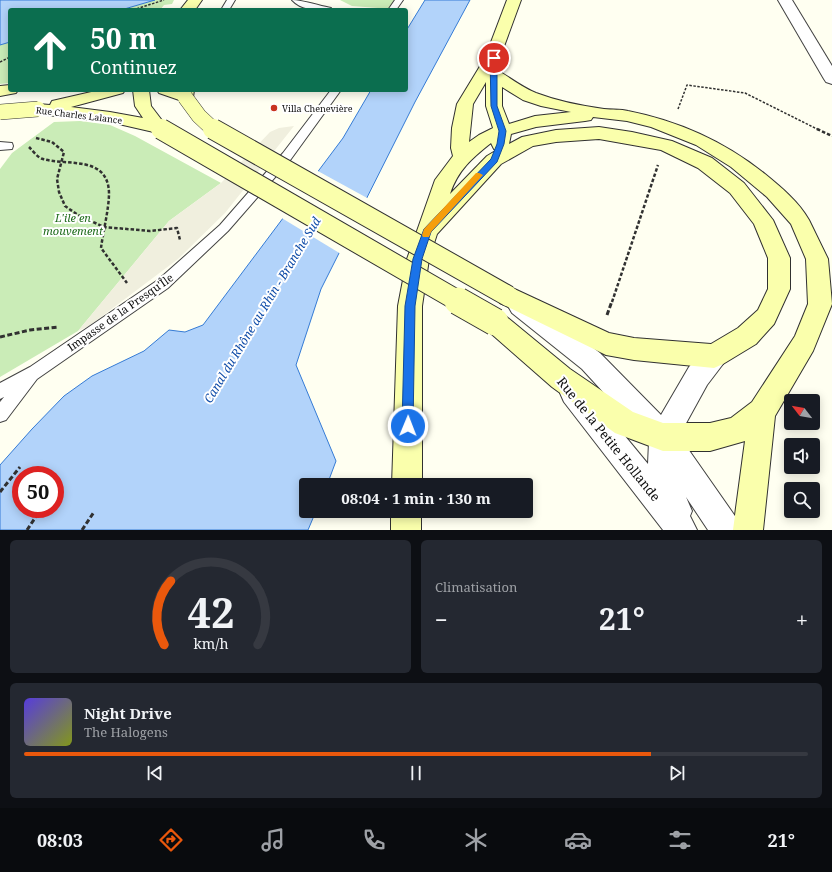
<!DOCTYPE html>
<html lang="fr">
<head>
<meta charset="utf-8">
<style>
	body { margin:0; font-family:"Noto Serif",serif; background:#242831; color:#f1f3f6; height:100vh; display:flex; flex-direction:column; font-size:15px; white-space:nowrap }
	* { box-sizing:border-box; margin:0 }
	p { font-size:13px; color:#9ea1a6 }
	.icon { flex:none; width:22px; height:22px; fill:none; stroke:currentColor; stroke-width:2; stroke-linecap:round; stroke-linejoin:round }
	.map { position:relative; height:530px; overflow:hidden }
	.drawer { display:flex; flex-direction:column; gap:10px; padding:10px; background:#0d0f14; flex:1 }
	.drawer>* { flex:none }
	.top-card { position:absolute; left:8px; top:8px; width:400px; height:84px; border-radius:4px; box-shadow:0 2px 10px #0003; background:#0b6e4f; color:#fff; overflow:hidden }
	.needle { width:26px; rotate:301deg }
	.buttons { position:absolute; left:784px; top:394px; display:grid; gap:8px }
	.buttons a { display:grid; place-items:center; width:36px; height:36px; border-radius:4px; background:#171b24; box-shadow:0 2px 10px #0003; font-size:20px }
	.speed { position:absolute; left:12px; top:466px; display:flex; gap:8px; font-size:20px; font-weight:700; text-align:center }
	.speed>* { display:grid; place-content:center; width:52px; height:52px; border-radius:50%; background:#171b24; box-shadow:0 2px 10px #0003; line-height:1 }
	.speed .limit { border:6px solid #d22; background:#fff; color:#111 }
	.pin { position:absolute; display:grid; place-items:center; width:34px; height:34px; color:#fff; margin:-17px; border:2px solid #fff; border-radius:50%; box-shadow:0 1px 4px #0007 }
	.me { position:absolute; width:44px; margin:-22px; rotate:1deg; stroke-linejoin:round; filter:drop-shadow(0 0 3px #0008) }
	.turn { display:flex; align-items:center; gap:14px; height:84px; padding:0 16px; font-size:18px }
	.turn .icon { width:52px; height:52px; stroke-width:2.5 }
	.turn b { display:block; font-size:28px; line-height:34px }
	.big { font-size:30px; font-weight:700; line-height:1.1 }
	.drawer .widget { flex:1; display:flex; flex-direction:column; justify-content:center; gap:6px; min-width:0; padding:0 14px; border-radius:6px; background:#242831 }
	.drawer .dial { align-items:center; gap:0 }
	.dial svg { height:104px; overflow:visible; fill:none; stroke:#363941; stroke-width:7; stroke-linecap:round; text-anchor:middle }
	.dial text { fill:#f1f3f6; stroke:none }
	.song { display:flex; align-items:center; gap:12px }
	.cover { width:48px; height:48px; border-radius:6px; background:linear-gradient(135deg,hsl(250 70% 55%),hsl(70 70% 35%)) }
	.played { height:4px; border-radius:2px; background:linear-gradient(90deg,#ea580c 80%,#363941 80%) }
	.keys { display:flex; justify-content:space-around; direction:ltr }
	.heat { display:flex; justify-content:space-between; align-items:center; font-size:22px; direction:ltr }
	.drawer .tiles { flex:1; display:grid; gap:10px; grid-template-columns:1fr 1fr }
	.widget:last-child { grid-column:span 2 }
	.trip { position:absolute; left:299px; top:478px; width:234px; height:40px; border-radius:4px; background:#171b24; box-shadow:0 2px 10px #0003; font-weight:700; line-height:40px; text-align:center }
	.tab-bar { display:flex; height:64px; justify-content:space-around; align-items:center; background:#090b0e; color:#9ea1a6 }
	.tab-bar .icon { width:28px; height:28px }
	.tab-bar .active { color:#ea580c }
	.tab-bar b { font-size:18px; color:#f1f3f6 }
	.map>svg:first-child { display:block }
</style>
</head>
<body>
<div class="map">
<svg width="832" height="530" viewBox="0 0 832 530">
	<rect width="100%" height="100%" fill="#fffff1"/>
	<path fill="#caecb7" d="M155,0H174L172,4L164,5L160,10H121Z
		M340,0H399L392,10H379L378,8L352,6Z
		M10,42V83L0,84V45Z
		M80,121L110,125L135,136L221,183L169,221L78,331L0,377V169L12,153L54,122Z"/>
	<path fill="#f0efde" d="M294,126L225,213L178,259L89,326L78,331L169,221L221,183L270,132L279,128Z"/>
	<path fill="#b2d3fa" stroke="#357bd5" fill-rule="evenodd" d="M0,0H155L121,10H10V42L0,45Z
		M425,0H470L415,102L321,289L296,365L336,461L327,485H306V511H316L308,530H0V465L32,429L64,396L92,376L144,351L169,330L185,332L203,325L343,138L371,90H406V31ZM21,475H55V509H21Z"/>
	<path fill="#fffff1" d="M316,170L369,199L341,254L280,217Z"/>
	<g fill="none" stroke-linecap="round" stroke-linejoin="round">
		<defs>
			<path id="service" d="M227,0H235L229,10H221Z
				M292,0C302,0 320,6 331,8L332,10C318,10 302,11 292,0Z
				M395,0H403L396,10H388Z
				M331,90H341L291,159L228,231L168,288L37,379L6,420L0,422V402L4,397L0,399V383L30,367L158,280L220,225L283,153Z
				M0,142L12,143L13,146L12,149L0,150Z"/>
			<path id="minor" d="M778,0H792L832,66V84L826,82L824,79Z"/>
			<path id="tertiary" d="M520,296L528,299L600,353L661,415L689,367L705,348L714,344L723,348L727,356L723,364L707,385L679,436L737,519L741,530H708L686,497L692,511L690,516L697,530H663L564,402L560,393L564,384L573,380L582,384L648,464L649,442L582,369L512,313L508,306L512,299Z"/>
			<path id="secondary" d="M188,0H202L195,10H180Z
				M507,0H521L499,60L502,63V73C513,80 524,88 536,93C557,101 582,106 604,109C612,110 621,109 628,111C679,121 725,142 765,174C781,187 799,202 809,220L828,259L832,304L813,351L775,416L763,530H733L745,441L710,451H663L615,433L552,387L487,330L483,322L487,314L495,311L503,314L570,369L633,412L663,423H710L731,418L752,402L795,336L808,304L806,259L791,224L767,197L731,167L696,145L651,127L627,121L593,117L591,120L585,121L536,127L511,134L509,144L522,137L556,130L599,127L632,132L672,141L712,158L744,183L773,220L790,258V289L774,324L756,344L723,364L714,368L634,360L606,355L500,303L496,296L500,289L508,286L609,333L634,338L711,344L738,328L758,310L768,289V258L754,224L730,193L698,168L661,150L599,139L556,142L533,146L501,164L437,234L429,259L422,306V485H392L398,306L407,259L417,231L435,180L453,156L451,148L452,128L457,104L485,58ZM486,82V106L493,128L479,135L469,142L473,104ZM502,87L523,100L541,106L571,112L535,116L509,124L502,106ZM491,143L494,149L497,150L487,156L450,194C458,170 472,158 491,143Z
				M10,85V90H18L16,93L0,96V86Z
				M100,90H125L123,93L71,107L110,112L143,118L135,106L133,90H149L151,106L167,127L164,131L158,133L110,122L38,114L32,113L30,109L32,105L38,104L50,105L52,101Z
				M157,90H194L193,97L191,101L185,102L159,93Z
				M391,511H421V530H391Z"/>
		</defs>
		<use href="#service" stroke="#424242" stroke-width="2"/>
		<use href="#minor" stroke="#424242" stroke-width="2"/>
		<use href="#tertiary" stroke="#424242" stroke-width="2"/>
		<use href="#secondary" stroke="#313131" stroke-width="2"/>
		<path stroke="#313131" stroke-width="1.5" stroke-dasharray="2.5 1.5" stroke-linecap="butt" d="M133,10L164,0
			M0,62L10,57
			M678,109L687,85L745,93L819,130"/>
		<path stroke="#313131" stroke-width="2.5" stroke-dasharray="3.5 2" stroke-linecap="butt" d="M817,129L832,136
			M36,138L52,142L64,152L57,179L59,192L65,206L78,215L104,227L150,231L177,228L180,240
			M29,147C33,151 38,158 43,159C67,166 108,155 109,193C109,209 103,232 101,248L127,283
			M612,302L658,165"/>
		<path stroke="#313131" stroke-width="3" stroke-dasharray="5 2.5" stroke-linecap="butt" d="M607,315L612,301
			M0,337L30,330L59,327
			M55,489L56,487
			M0,492L20,467
			M27,530L41,509
			M82,530L94,512"/>
		<use href="#service" fill="#fff" fill-rule="evenodd"/>
		<use href="#minor" fill="#fff" fill-rule="evenodd"/>
		<use href="#tertiary" fill="#fff" fill-rule="evenodd"/>
		<use href="#secondary" fill="#faffac" fill-rule="evenodd"/>
		<defs>
			<path id="secondary-bridge-far2" d="M185,97L199,116L214,130
				M0,112L38,109
				M158,127L163,130"/>
			<path id="secondary-bridge-far1" d="M161,129L460,302
				M213,129L508,296"/>
			<path id="secondary-bridge" d="M458,301L495,322"/>
		</defs>
		<use href="#secondary-bridge-far2" stroke="#313131" stroke-width="16" stroke-linecap="butt"/>
		<use href="#secondary-bridge-far1" stroke="#313131" stroke-width="22" stroke-linecap="butt"/>
		<use href="#secondary-bridge" stroke="#313131" stroke-width="29" stroke-linecap="butt"/>
		<use href="#secondary-bridge-far2" stroke="#faffac" stroke-width="15"/>
		<use href="#secondary-bridge-far1" stroke="#faffac" stroke-width="20"/>
		<use href="#secondary-bridge" stroke="#faffac" stroke-width="27"/>
	</g>
	<path fill="#1a73e8" stroke="#114b97" d="M494,56L497,58V106L506,131L504,144L497,162L431,232L422,259L415,306L413,426L412,430L408,431L404,430L402,426L405,306L413,259L424,229L491,159L497,144L499,131L491,106L490,58Z"/>
	<path fill="#f59e0b" d="M476,173H479L483,175L431,232L429,237H423L422,235L424,229Z"/>
	<circle fill="#c8321e" stroke="#fff" stroke-width="1.5" cx="274" cy="108" r="4"/>
	<g text-anchor="middle" dominant-baseline="central" stroke-width="4" stroke-linejoin="round" paint-order="stroke">
		<g font-size="9" fill="#0f0f0f" stroke="#fff" text-anchor="start">
			<text x="282" y="108">Villa Chenevière</text>
		</g>
		<g font-size="9" fill="#0f0f0f" stroke="#fff">
			<text transform="translate(79 115) rotate(7)">Rue Charles Lalance</text>
		</g>
		<g font-size="11" font-style="italic" fill="#1e6b1b" stroke="#fff">
			<text x="73" y="217">L'ile en<tspan x="73" dy="13">mouvement</tspan></text>
		</g>
		<g font-size="11" fill="#0f0f0f" stroke="#fff">
			<text transform="translate(120 312) rotate(-35)">Impasse de la Presqu'Île</text>
		</g>
		<g font-size="12" font-style="italic" fill="#104da9" stroke="#fff">
			<text transform="translate(262 310) rotate(-59)">Canal du Rhône au Rhin - Branche Sud</text>
		</g>
		<g font-size="13" fill="#0f0f0f" stroke="#fff">
			<text transform="translate(609 439) rotate(51)">Rue de la Petite Hollande</text>
		</g>
	</g>
</svg>
<div class="buttons">
<a><svg class="needle" viewBox="-14 -14 28 28"><path d="M0-13l5 13h-10z" fill="#e53935"/><path d="M0 13l5-13h-10z" fill="#9ea1a6"/></svg></a>
<a><svg class="icon" aria-label="sound" viewBox="0 0 24 24"><path d="M4 9h4l5-4v14l-5-4H4zM17 9q2 3 0 6"/></svg></a>
<a><svg class="icon" aria-label="search" viewBox="0 0 24 24"><circle cx="10" cy="10" r="6"/><path d="M15 15l6 6"/></svg></a>
</div>
<div class="speed"><div class="limit">50</div></div>
<div class="pin" style="left:494px;top:58px;background:#d93025"><svg class="icon" aria-label="arrive" viewBox="0 0 24 24"><path d="M6 21V4h12l-3 4 3 4H6"/></svg></div>
<svg class="me" style="left:408px;top:426px" viewBox="-20 -20 40 40"><circle r="17" fill="#1a73e8" stroke="#fff" stroke-width="3"/><path d="M0-11L8 9 0 5-8 9z" fill="#fff"/></svg>
<div class="trip">08:04 · 1 min · 130 m</div>
<div class="top-card">
<div class="turn"><svg class="icon" aria-label="ahead" viewBox="0 0 24 24"><path d="M12 20V5M6 11l6-6 6 6"/></svg><div><b>50 m</b>Continuez</div></div>
</div>
</div>
<section class="drawer">
<div class="tiles">
<div class="widget dial"><svg viewBox="0 0 100 80">
<path d="M14 69A42 42 0 1 1 86 69"/>
<path d="M14 69A42 42 0 0 1 19 20" stroke="#ea580c"/>
<text x="50" y="56" font-size="32" font-weight="700">42</text>
<text x="50" y="72" font-size="11">km/h</text>
</svg></div>
<div class="widget"><p>Climatisation</p>
<div class="heat"><a>−</a><b class="big">21°</b><a>+</a></div>
</div>
<div class="widget">
<div class="song"><i class="cover"></i><div><b>Night Drive</b><p>The Halogens</p></div></div>
<div class="played"></div>
<div class="keys"><svg class="icon" aria-label="previous" viewBox="0 0 24 24"><path d="M18 5L8 12l10 7zM5 5v14"/></svg><svg class="icon" aria-label="pause" viewBox="0 0 24 24"><path d="M8 5v14M16 5v14"/></svg><svg class="icon" aria-label="next" viewBox="0 0 24 24"><path d="M6 5l10 7-10 7zM19 5v14"/></svg></div>
</div>
</div>
</section>
<nav class="tab-bar">
<b>08:03</b>
<svg class="icon active" aria-label="directions" viewBox="0 0 24 24"><path d="M12 3l9 9-9 9-9-9zM9 14v-3h6M13 9l2 2-2 2"/></svg>
<svg class="icon" aria-label="music" viewBox="0 0 24 24"><path d="M9 18V5l10-2v13"/><circle cx="6" cy="18" r="3"/><circle cx="16" cy="16" r="3"/></svg>
<svg class="icon" aria-label="phone" viewBox="0 0 24 24"><path d="M5 4h4l2 5-3 2q2 4 5 5l2-3 5 2v4C11 20 4 13 5 4z"/></svg>
<svg class="icon" aria-label="climate" viewBox="0 0 24 24"><path d="M12 3v18M4 7l16 10M4 17L20 7"/></svg>
<svg class="icon" aria-label="car" viewBox="0 0 24 24"><path d="M5 17H2v-5l4-1 3-4h7l3 4 3 1v5h-3M9 17h6M6 11h13"/><circle cx="7" cy="17" r="2"/><circle cx="17" cy="17" r="2"/></svg>
<svg class="icon" aria-label="filters" viewBox="0 0 24 24"><path d="M4 7h16M4 17h16"/><circle cx="9" cy="7" r="2"/><circle cx="15" cy="17" r="2"/></svg>
<b>21°</b>
</nav>
</body>
</html>
